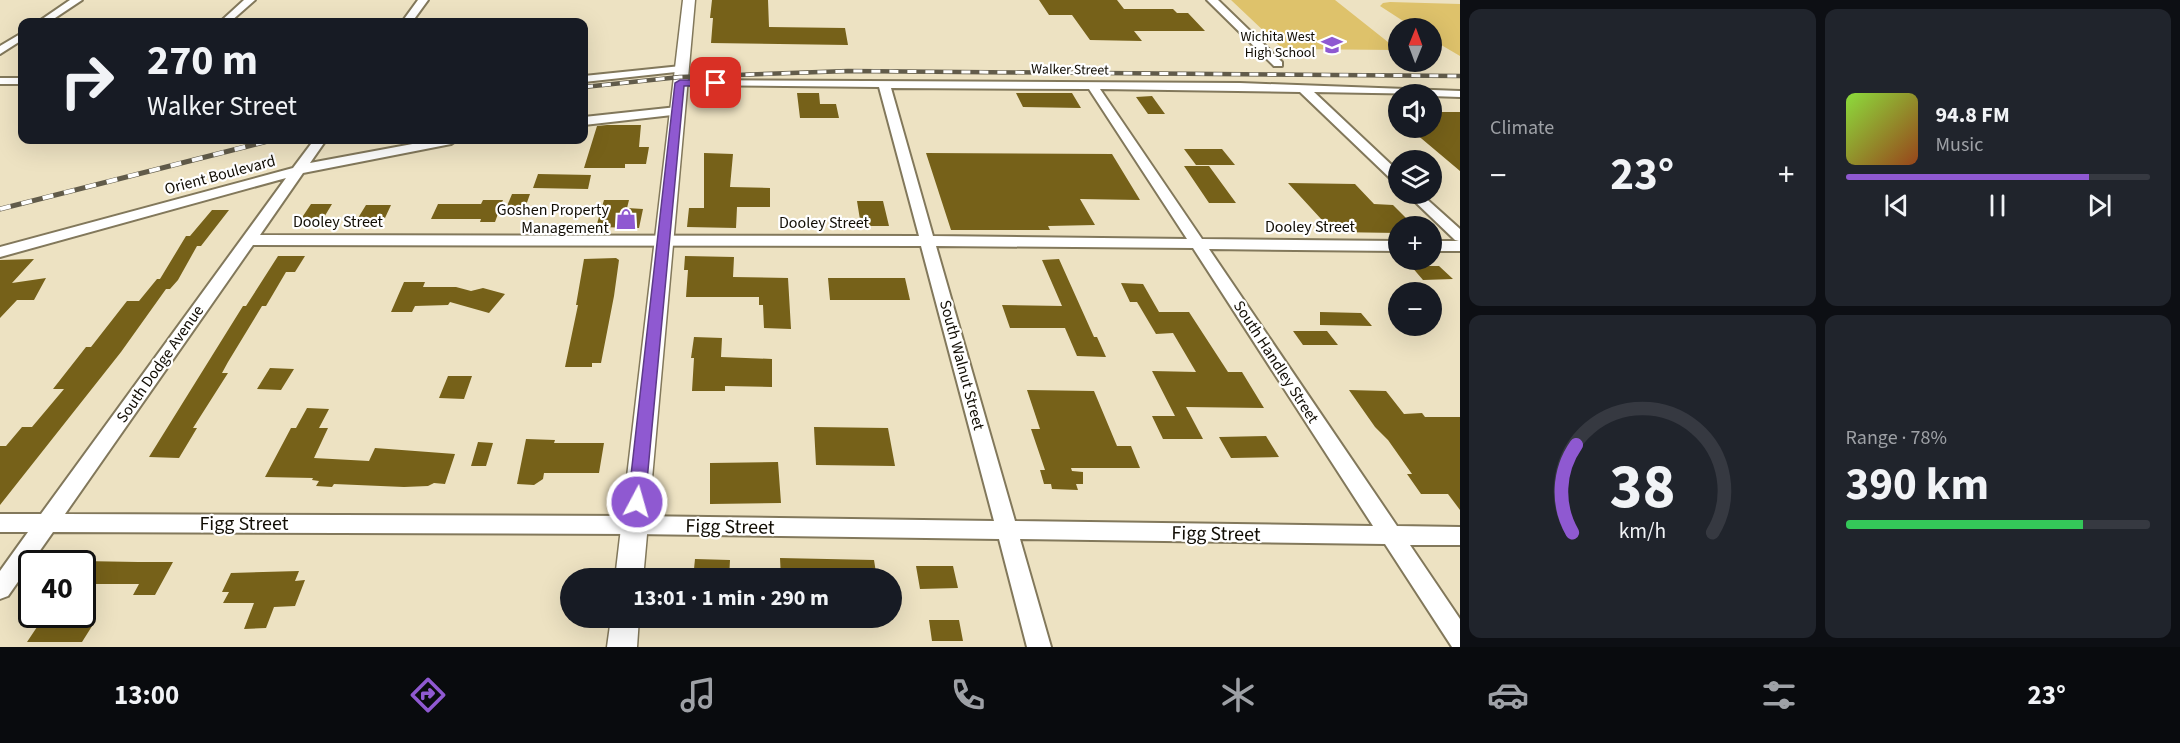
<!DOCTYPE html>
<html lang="en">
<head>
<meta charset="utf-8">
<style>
	body { margin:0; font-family:"Source Sans 3",sans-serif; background:#20242c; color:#f1f3f6; height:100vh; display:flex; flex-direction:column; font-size:22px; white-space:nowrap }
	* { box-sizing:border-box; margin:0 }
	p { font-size:20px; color:#9ea1a6 }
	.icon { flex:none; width:33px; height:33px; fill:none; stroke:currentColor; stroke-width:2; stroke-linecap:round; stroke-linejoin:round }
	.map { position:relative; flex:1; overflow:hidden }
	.drawer { display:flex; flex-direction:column; gap:9px; padding:9px; background:#0d0f14; width:720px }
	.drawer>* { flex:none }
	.top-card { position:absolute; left:18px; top:18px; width:570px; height:126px; border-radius:12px; box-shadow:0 6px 24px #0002; background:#171b24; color:#f1f3f6; overflow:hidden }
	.needle { width:39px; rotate:1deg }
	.controls { position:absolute; left:1388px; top:18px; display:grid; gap:12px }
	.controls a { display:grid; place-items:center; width:54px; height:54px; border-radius:50%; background:#171b24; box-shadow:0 6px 24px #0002; font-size:30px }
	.speed { position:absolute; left:18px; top:550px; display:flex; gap:12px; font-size:30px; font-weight:700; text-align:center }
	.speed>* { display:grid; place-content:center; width:78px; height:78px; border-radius:50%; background:#171b24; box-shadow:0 6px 24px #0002; line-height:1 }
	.speed .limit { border:3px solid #111; border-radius:9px; background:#fff; color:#111 }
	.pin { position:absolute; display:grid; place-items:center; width:51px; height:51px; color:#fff; margin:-26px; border-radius:12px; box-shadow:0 3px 9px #0006 }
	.me { position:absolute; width:66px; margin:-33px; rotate:6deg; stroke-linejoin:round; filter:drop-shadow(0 0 4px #0008) }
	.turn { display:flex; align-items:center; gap:21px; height:126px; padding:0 30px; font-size:27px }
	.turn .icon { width:78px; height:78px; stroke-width:2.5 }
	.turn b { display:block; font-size:42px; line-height:51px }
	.big { font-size:45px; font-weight:700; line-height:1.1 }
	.drawer .tile { flex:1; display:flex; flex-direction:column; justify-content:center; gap:9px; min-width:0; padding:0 21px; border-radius:12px; background:#20242c }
	.drawer .dial { align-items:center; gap:0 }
	.dial svg { height:156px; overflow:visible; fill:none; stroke:#363941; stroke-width:7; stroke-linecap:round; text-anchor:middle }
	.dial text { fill:#f1f3f6; stroke:none }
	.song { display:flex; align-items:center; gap:18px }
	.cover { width:72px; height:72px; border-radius:9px; background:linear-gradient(135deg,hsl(90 70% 55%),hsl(20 70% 35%)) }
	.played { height:6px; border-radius:3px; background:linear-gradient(90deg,#8f59d1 80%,#363941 80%) }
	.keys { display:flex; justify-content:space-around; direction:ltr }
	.heat { display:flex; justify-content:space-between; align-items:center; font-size:33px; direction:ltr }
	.charge { height:9px; border-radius:4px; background:linear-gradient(90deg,#34c759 78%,#363941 0) }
	.drawer .tiles { flex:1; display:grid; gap:9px; grid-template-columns:repeat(2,1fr) }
	.trip { position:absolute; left:560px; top:568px; width:342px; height:60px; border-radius:30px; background:#171b24; box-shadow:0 6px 24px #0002; font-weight:700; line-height:60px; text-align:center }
	.tabs { display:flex; height:96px; justify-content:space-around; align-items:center; background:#090b0e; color:#9ea1a6 }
	.tabs .icon { width:42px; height:42px }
	.tabs .on { color:#8f59d1 }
	.tabs b { font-size:27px; color:#f1f3f6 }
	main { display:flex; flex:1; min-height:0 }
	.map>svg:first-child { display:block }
</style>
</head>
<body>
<main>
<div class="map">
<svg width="1460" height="647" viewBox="0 0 1460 647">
	<rect width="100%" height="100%" fill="#ede2c2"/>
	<path fill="#dec26b" d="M1231,0H1335L1398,50L1283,49Z
		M1390,2L1460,4V56L1431,39V28H1414L1380,6L1383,3Z"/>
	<path fill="#766119" d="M712,0H768L769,27L845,28L848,45L711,43L713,18H710Z
		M1039,0H1117L1124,9H1173L1177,13H1188L1205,31H1134L1142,41L1090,40L1072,15H1049Z
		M797,93H819L820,104H836L839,118H800Z
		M1016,93H1072L1081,108L1023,107Z
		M1152,96L1165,114H1148L1136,97Z
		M1431,112H1460V171L1409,128H1431Z
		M607,125H641L639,147H649L646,164H625V168H584L597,126Z
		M1184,149H1222L1235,165H1196Z
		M704,153L733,154L730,187L770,188V207H737L736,228L687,227L689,208H704Z
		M926,153L1112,154L1140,200L1080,199L1095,225L1048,226L1050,230H951Z
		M1184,166H1209L1236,203H1209Z
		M538,174L591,175L588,189L533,188Z
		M1288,183L1355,184L1374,204L1393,205L1414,226H1398V233L1333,232Z
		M512,194H530L524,211H505Z
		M483,200H503L495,222H480L481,219H431L438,204H481Z
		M604,200H629L627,208L643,209L639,228L596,227Z
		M857,201H883L889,226H861Z
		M311,204H332L323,219H301Z
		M366,205H391L385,218H358Z
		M212,210H229L201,246H197L178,280L170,289H166L121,352L0,505V446H6L22,427H32L64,389H53L86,347H91L127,301H139L157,279H160L186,236H190Z
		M278,256H305L295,272H286L266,306H262L228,362L222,373H228L193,428H197L179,458L149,457L243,306H246Z
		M685,256L734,257L733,277L788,278L791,329L764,328L763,305H759V297H686L688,270H684Z
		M616,258L619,260L614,296L601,363H592V367H565L578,305H576L584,259Z
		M34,259L12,283L46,278L34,300H17L0,318V260Z
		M1059,259L1094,337H1097L1106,357L1077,356L1065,328H1010L1002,305L1062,306L1042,260Z
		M1411,266H1439L1453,279L1423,280Z
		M828,278H905L910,300H830Z
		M404,282H425L423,287H456L471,291L483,288L505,294L489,313L450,302L448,305L415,306L412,312H391Z
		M1121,283L1143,284L1159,312H1189L1228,372H1242L1264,408L1186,407L1203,439H1163L1152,416H1175L1152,371L1196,372L1173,333L1156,334L1137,302H1130Z
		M1320,312L1361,313L1372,326L1320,325Z
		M1293,331H1327L1338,345H1303Z
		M694,337L722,338L721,357L772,359V387L725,386V391H692L694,358H691Z
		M270,368L294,369L281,390L257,389Z
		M448,376H472L464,399L439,398Z
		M1027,390L1094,391L1117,446H1131L1140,468H1071L1072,471L1083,472V484H1076L1078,490L1052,489L1051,484H1044L1040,470H1045L1031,429H1040Z
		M1349,390L1386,391L1404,414L1422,413L1425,417H1460V510L1448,494H1421L1407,474H1412L1388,440L1375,427Z
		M307,408L329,409L319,428H328L314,458L369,461L375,448L455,454L445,484L434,483L428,486L404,487L334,484L332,487L316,486L319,481L312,480L313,478L265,477L291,428H296Z
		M814,427L888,428L895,466L816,465Z
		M1266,436L1279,457L1231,458L1219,437Z
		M526,439L555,440L554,443H604L599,473H544L543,479L534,485L517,484Z
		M478,442L493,443L486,466H471Z
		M778,462L781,503L710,504V463Z
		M780,558L874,560L877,579H781Z
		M695,559L730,560L729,579H693Z
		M82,561L138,562H173L155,595H133L139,584H82Z
		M916,566H953L958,588L920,589Z
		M299,571L295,581L305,580L295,606L274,607L266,628L244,629L254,603H223L229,592H222L231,573Z
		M45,615H74L69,623H94L82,642H27Z
		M929,620H959L963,641H932Z"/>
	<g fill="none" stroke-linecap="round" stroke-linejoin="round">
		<defs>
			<path id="minor" d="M70,0H82L49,22H38Z
				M244,0H255L230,22H220Z
				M418,0H428L412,22H402Z
				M1207,0H1218L1282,62V66H1274Z
				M22,33V40L0,54V46Z
				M681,66L685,67V71L584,82V76Z
				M0,78H22V84H0Z
				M680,80L1240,83L1460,91V97L1431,96V94L1314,92L1398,171V182L1393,181L1300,92L1100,89L1202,239L1398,241V251L1209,249L1397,526L1460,527V545H1410L1460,619V647H1452L1385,544L1020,539L1051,647H1027L999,539L634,534L53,532L8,596L0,599V571L28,532H0V514H41L286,178L0,257V247L293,168L314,140H326L310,163L434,140H457L451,144L303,173L260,235L919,236L879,87L676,85V81ZM891,88L1089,89L1187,239L933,236ZM253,245L921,246L994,521L634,516L65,514ZM936,246L1193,248L1373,526L1015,521Z
				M677,107L681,108V114L584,125V117Z
				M1407,194H1421L1460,229V251H1431V241H1459L1455,240Z"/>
			<path id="tertiary" d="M683,0H695L643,579H615Z
				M611,618H639L637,647H607Z"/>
		</defs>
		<use href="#minor" stroke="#82785b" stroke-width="4"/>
		<use href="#tertiary" stroke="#82785b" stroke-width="3"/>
		<use href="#minor" fill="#fff" fill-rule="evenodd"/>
		<use href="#tertiary" fill="#fff" fill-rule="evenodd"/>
		<defs>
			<path id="rail-far1" d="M584,87L680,77L848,71L1460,76"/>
			<path id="rail" d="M0,209L272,140"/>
		</defs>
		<use href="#rail-far1" stroke="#615b4a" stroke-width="4.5"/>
		<use href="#rail" stroke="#615b4a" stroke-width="5"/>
		<use href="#rail-far1" stroke="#fff" stroke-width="3" stroke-dasharray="9" stroke-linecap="butt"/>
		<use href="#rail" stroke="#fff" stroke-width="4" stroke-dasharray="11" stroke-linecap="butt"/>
	</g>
	<path fill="#8f59d1" stroke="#5d3a88" stroke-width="1.5" d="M716,80L719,81V85L684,86L645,502L643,507L637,509L631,507L628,502L675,83L680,80Z"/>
	<defs>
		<symbol id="school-bare" viewBox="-9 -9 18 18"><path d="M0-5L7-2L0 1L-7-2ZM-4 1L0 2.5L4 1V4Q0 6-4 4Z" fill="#8f59d1" stroke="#fff" stroke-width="2.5" paint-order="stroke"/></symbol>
		<symbol id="shop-bare" viewBox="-9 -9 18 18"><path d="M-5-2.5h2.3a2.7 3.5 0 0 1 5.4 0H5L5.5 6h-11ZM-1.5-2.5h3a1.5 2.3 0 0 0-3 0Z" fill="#8f59d1" stroke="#fff" stroke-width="2.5" paint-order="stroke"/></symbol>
	</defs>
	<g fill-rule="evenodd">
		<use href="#school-bare" x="1317" y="30" width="30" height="30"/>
		<use href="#shop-bare" x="611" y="204" width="30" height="30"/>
	</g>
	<g text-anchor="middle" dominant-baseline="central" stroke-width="4.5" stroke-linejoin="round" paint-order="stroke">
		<g font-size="14" fill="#110d04" stroke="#fff" text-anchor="end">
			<text x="1315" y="37">Wichita West<tspan x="1315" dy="16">High School</tspan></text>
		</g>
		<g font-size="14" fill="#110d04" stroke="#fff">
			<text transform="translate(1070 70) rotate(1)">Walker Street</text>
		</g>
		<g font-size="16" fill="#110d04" stroke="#fff">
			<text transform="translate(220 175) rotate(-15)">Orient Boulevard</text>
			<text x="338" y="222">Dooley Street</text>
			<text x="824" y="223">Dooley Street</text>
			<text x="1310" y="227">Dooley Street</text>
			<text transform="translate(1276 362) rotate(57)">South Handley Street</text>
			<text transform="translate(160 364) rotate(-55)">South Dodge Avenue</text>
			<text transform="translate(962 365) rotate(75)">South Walnut Street</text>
		</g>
		<g font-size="16" fill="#110d04" stroke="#fff" text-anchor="end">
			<text x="609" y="210">Goshen Property<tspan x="609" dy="18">Management</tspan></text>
		</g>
		<g font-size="20" fill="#110d04" stroke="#fff">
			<text x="244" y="524">Figg Street</text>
			<text transform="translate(730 527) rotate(1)">Figg Street</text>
			<text transform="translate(1216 534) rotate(1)">Figg Street</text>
		</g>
	</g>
</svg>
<div class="controls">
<a><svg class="needle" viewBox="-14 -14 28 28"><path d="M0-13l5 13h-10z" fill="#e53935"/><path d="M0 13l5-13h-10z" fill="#9ea1a6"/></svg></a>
<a><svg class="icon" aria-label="sound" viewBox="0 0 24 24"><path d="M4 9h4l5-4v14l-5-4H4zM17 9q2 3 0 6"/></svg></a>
<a><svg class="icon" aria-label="layers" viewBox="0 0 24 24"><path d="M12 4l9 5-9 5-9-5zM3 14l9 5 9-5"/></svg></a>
<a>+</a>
<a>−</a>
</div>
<div class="speed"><div class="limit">40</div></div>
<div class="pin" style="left:716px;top:83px;background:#d93025"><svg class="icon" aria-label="arrive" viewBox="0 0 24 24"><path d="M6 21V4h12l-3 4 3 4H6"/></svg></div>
<svg class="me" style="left:637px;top:502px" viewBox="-20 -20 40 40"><circle r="17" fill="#8f59d1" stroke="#fff" stroke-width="3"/><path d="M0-11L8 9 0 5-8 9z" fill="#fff"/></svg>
<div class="trip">13:01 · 1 min · 290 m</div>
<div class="top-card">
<div class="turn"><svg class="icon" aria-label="right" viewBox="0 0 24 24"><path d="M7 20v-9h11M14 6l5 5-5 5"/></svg><div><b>270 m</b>Walker Street</div></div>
</div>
</div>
<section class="drawer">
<div class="tiles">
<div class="tile"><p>Climate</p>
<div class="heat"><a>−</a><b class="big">23°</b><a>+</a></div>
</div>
<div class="tile">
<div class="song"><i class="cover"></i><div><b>94.8 FM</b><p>Music</p></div></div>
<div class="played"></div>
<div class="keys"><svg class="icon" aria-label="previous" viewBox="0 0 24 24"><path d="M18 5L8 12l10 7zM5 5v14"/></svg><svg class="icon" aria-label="pause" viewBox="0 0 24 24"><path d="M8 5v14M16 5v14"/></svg><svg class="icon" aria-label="next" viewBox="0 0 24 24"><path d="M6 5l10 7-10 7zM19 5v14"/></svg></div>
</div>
<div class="tile dial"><svg viewBox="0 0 100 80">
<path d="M14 69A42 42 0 1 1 86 69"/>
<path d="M14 69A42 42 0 0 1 16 24" stroke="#8f59d1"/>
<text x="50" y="56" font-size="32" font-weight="700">38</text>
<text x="50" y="72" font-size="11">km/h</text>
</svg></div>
<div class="tile"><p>Range · 78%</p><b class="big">390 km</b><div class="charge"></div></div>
</div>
</section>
</main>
<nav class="tabs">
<b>13:00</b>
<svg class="icon on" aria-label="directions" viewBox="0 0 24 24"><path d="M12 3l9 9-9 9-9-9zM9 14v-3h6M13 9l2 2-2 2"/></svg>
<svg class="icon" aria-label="music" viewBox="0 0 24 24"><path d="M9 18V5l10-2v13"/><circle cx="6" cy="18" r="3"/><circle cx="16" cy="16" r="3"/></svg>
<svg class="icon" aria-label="phone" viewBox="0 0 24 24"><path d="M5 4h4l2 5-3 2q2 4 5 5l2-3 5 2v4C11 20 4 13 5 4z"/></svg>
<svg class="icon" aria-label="climate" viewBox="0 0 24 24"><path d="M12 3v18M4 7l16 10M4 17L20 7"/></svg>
<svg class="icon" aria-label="car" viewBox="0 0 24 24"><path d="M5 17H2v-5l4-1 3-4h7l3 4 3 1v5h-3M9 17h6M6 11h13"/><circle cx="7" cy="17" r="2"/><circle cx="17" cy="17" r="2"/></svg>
<svg class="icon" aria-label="filters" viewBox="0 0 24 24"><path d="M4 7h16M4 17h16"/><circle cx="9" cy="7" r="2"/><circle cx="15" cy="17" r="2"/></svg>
<b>23°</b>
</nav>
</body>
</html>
